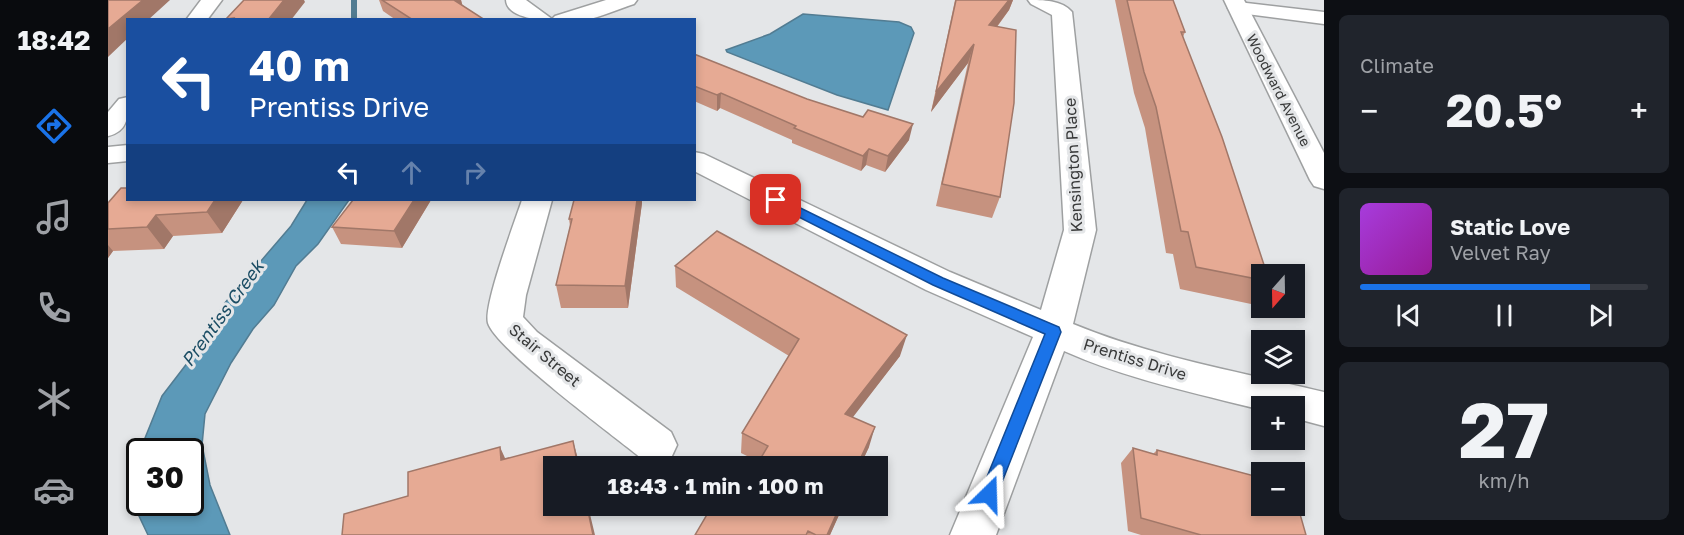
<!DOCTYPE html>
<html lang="en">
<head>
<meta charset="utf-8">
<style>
	body { margin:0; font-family:"Golos Text",sans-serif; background:#20242c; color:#f1f3f6; height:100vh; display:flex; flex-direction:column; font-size:22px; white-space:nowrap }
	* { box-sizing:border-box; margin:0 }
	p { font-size:20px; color:#9ea1a6 }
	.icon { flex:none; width:33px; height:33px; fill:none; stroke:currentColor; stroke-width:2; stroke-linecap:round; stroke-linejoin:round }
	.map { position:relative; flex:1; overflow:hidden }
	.panel { display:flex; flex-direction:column; gap:15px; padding:15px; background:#0d0f14; width:360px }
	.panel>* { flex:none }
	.hud { position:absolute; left:18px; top:18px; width:570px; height:183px; border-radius:0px; box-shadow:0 3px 9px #0003; background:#1a4fa0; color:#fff; overflow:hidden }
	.needle { width:39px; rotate:200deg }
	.tools { position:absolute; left:1143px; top:264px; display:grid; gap:12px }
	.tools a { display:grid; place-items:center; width:54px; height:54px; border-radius:0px; background:#171b24; box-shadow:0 3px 9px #0003; font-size:30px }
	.speed { position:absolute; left:18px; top:438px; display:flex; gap:12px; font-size:30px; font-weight:700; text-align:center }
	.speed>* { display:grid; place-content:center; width:78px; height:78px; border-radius:50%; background:#171b24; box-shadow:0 3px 9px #0003; line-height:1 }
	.speed .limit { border:3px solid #111; border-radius:9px; background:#fff; color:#111 }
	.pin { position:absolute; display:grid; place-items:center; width:51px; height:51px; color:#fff; margin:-26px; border-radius:12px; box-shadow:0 3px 9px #0006 }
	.me { position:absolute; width:66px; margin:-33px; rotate:22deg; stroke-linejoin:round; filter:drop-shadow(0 0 4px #0008) }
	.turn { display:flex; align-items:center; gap:21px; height:126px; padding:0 24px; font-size:27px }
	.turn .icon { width:78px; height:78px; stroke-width:2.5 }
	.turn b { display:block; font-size:42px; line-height:51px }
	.lanes { display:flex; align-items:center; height:57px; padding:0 24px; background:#0003; justify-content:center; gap:30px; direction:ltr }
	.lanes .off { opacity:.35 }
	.big { font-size:45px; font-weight:700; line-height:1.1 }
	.panel .card { flex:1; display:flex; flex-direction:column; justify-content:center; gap:9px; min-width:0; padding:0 21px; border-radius:9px; background:#20242c }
	.panel .dial { align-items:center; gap:0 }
	.dial b { font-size:78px; line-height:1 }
	.song { display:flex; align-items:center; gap:18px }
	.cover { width:72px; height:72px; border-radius:9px; background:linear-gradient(135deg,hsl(280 70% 55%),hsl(300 70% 35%)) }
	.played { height:6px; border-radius:3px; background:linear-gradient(90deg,#1a73e8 80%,#363941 80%) }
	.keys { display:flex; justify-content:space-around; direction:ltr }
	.heat { display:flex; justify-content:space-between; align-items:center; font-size:33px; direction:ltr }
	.trip { position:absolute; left:435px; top:456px; width:345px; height:60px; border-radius:0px; background:#171b24; box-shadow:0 3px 9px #0003; font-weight:700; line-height:60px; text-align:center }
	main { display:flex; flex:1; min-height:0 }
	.tab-bar { display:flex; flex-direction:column; width:108px; justify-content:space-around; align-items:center; background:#090b0e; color:#9ea1a6 }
	.tab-bar .icon { width:42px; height:42px }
	.tab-bar .active { color:#1a73e8 }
	.tab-bar b { font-size:27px; color:#f1f3f6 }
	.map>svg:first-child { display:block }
</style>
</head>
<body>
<main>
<nav class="tab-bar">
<b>18:42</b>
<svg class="icon active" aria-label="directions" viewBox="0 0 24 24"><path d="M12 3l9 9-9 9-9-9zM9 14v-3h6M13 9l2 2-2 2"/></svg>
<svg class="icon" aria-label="music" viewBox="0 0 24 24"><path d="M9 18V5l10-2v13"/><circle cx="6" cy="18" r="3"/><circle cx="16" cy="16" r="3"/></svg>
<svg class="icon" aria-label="phone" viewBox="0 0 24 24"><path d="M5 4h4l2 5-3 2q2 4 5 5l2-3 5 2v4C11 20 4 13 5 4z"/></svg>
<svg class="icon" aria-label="climate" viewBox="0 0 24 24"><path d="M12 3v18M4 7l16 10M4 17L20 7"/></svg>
<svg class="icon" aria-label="car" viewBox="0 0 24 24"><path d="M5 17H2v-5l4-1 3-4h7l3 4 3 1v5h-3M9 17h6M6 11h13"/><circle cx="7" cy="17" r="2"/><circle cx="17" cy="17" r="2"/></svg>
</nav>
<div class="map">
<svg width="1216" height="535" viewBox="0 0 1216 535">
	<rect width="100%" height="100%" fill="#e4e6e8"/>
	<path fill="#5c99b8" stroke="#527c92" stroke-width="1.5" fill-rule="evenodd" d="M695,14L791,22L803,27L806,33L780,110L729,95L619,52L618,50L662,34Z
		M199,200H241L210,244L188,266L166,305L145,329L123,363L97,414L94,445L102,485L122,535H40L31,516L29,458L54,396L90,349L116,304L183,226ZM32,452H82V502H32Z"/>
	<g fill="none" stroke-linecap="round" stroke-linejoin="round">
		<path fill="#527c92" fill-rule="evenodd" d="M243,0H249V20H243Z"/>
		<defs>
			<path id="minor" d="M93,0H114L99,20H78Z
				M398,0H418L444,19L447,16L498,0H529L526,4C510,9 493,17 477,20C460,22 399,24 398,0Z
				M920,0C935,0 954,0 964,12L988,230L965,324C1045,357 1132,372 1216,392V426L1186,418V406H1154V410C1087,393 1019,379 956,351L888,535H842L925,337L818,290L586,171V152L596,154L842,272L933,310L956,230L944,15L923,4Z
				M1130,2L1216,12V24L1123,12L1120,8L1123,4Z
				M20,97C20,115 21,131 0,136V112L11,99Z
				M20,145V161L0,163V147Z
				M414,200H444L418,295L415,317L429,332L563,432L569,445L563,458L548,464L533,458C506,436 388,349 380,323C375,306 407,221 414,200Z"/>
			<path id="major" d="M1116,0H1136L1216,153V189L1206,186L1202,180Z"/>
		</defs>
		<use href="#minor" stroke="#9ea0a1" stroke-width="3"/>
		<use href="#major" stroke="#9ea0a1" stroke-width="3"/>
		<use href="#minor" fill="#fff" fill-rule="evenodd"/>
		<use href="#major" fill="#fff" fill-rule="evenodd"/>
	</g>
	<path fill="#c6927f" d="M271,0H353L354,5L377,20H288L275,11Z
		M847,0H905L901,10L889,27L892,197L884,218L828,206L860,63L823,112Z
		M1007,0H1065L1077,32L1075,37L1154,274V291L1143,304L1072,289L1065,254L1058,253L1037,128L1026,93Z
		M586,54L801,140L777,172L758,165L753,171L684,143V140L612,108L609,111L586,101Z
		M135,200L114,233L65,236L56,249L5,251L0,258V203Z
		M245,200H323L294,248L233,244L224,227Z
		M534,203L520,308H453L448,285L462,226L461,219Z
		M567,266L792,356L744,417L761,447L752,466H648L651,462L633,453L634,433L681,356L568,287Z
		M1025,448L1045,454L1049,450L1198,535H1033L1020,531L1013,463Z
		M735,506L722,535H587Z"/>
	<path fill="#a17768" d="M35,0H62L40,20H20V38L0,57V29Z
		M176,0H196L197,2L183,20H160Z
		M345,0H353L356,11Z
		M901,0H905L901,10L875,45L881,25Z
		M866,44L860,63L823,112L828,92Z
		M613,93L612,108L609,111V95Z
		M805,124L801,140L777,172L780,156Z
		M761,149L758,165L753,171L755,156Z
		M107,200H135L114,233L99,212Z
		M306,200H323L294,248L286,231Z
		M529,200H534V203L520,308L517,286Z
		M48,215L65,236L56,249L39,227Z
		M0,245L5,251L0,258Z
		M799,335L792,356L732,434L737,414Z
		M767,427L761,447L752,466H749Z
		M465,441L472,466H470Z
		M392,447L401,467L393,460Z
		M479,506H480L487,535H485Z
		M732,506H735L722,535H719Z"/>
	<path fill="#e6aa94" stroke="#a17768" stroke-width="1.5" d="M0,0H35L0,29Z
		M136,0H176L160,20H125L126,18L118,19Z
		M274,0H346L377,20H305Z
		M848,0H901L881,25L908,30L906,103L892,197L834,184L866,44L828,92Z
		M1019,0H1065L1077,32H1073L1114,137L1159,274H1154V280L1088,267L1080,232L1073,231L1048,107L1036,72Z
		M586,54L699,99L755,117L760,110L805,124L780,156L761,149L755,156L686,128L688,126L613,93L609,95L586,86Z
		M13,188H20V200H107L99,212L48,215L39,227L0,229V203Z
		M245,200H306L286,231L224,227Z
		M466,200H529L517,286L448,285L464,219H461Z
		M609,231L799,335L737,414L767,427L749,466H648L660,446L634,433L691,339L567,266Z
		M465,441L470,466H446V506H479L485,535H234L236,514L300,496V472L392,447L393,460Z
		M1025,448L1049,455V450L1154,478V506H1186V493L1198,535H1093L1033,518Z
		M604,506H732L719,535H708L700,531L698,535H587Z"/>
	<path fill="#1a73e8" stroke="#114b97" stroke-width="1.5" d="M668,196L835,278L951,327L953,332L887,500L881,503L874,500L872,494L937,334L825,285L663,203L662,200Z"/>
	<g text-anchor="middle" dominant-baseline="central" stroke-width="6" stroke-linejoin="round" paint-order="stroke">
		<g font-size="14" fill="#393a3a" stroke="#e4e6e8">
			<text transform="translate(1171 90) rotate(63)">Woodward Avenue</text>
		</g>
		<g font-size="16" fill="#393a3a" stroke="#e4e6e8">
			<text transform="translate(965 165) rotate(-93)">Kensington Place</text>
			<text transform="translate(437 355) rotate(40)">Stair Street</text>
			<text transform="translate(1027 359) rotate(17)">Prentiss Drive</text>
		</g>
		<g font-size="18" font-style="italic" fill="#1b4d64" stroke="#e4e6e8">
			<text transform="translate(114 313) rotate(-54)">Prentiss Creek</text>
		</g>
	</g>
</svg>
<div class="tools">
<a><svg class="needle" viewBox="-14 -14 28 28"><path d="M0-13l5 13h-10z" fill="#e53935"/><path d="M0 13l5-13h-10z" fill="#9ea1a6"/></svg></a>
<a><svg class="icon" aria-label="layers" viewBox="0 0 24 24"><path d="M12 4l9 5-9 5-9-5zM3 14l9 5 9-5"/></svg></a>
<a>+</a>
<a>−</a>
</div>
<div class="speed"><div class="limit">30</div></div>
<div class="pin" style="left:668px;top:200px;background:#d93025"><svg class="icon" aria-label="arrive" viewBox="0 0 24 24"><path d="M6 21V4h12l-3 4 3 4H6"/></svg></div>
<svg class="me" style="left:881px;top:494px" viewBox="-20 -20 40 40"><path d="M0-17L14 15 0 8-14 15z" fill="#1a73e8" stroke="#fff" stroke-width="4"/></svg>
<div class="trip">18:43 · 1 min · 100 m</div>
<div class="hud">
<div class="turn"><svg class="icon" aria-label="left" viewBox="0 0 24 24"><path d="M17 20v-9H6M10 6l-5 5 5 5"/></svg><div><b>40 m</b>Prentiss Drive</div></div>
<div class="lanes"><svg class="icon" aria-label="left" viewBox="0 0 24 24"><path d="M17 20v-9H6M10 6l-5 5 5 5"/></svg><svg class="icon off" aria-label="ahead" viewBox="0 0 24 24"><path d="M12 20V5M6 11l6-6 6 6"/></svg><svg class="icon off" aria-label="right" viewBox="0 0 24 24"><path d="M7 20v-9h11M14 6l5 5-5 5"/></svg></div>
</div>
</div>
<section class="panel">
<div class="card"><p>Climate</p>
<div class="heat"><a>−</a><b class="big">20.5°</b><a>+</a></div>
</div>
<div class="card">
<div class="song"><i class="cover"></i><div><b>Static Love</b><p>Velvet Ray</p></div></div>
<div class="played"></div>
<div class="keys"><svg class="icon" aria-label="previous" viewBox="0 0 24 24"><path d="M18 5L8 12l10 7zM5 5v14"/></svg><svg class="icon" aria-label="pause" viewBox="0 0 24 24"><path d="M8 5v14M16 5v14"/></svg><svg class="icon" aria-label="next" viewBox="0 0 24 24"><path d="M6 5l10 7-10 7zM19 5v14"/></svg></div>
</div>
<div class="card dial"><b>27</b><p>km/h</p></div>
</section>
</main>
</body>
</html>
